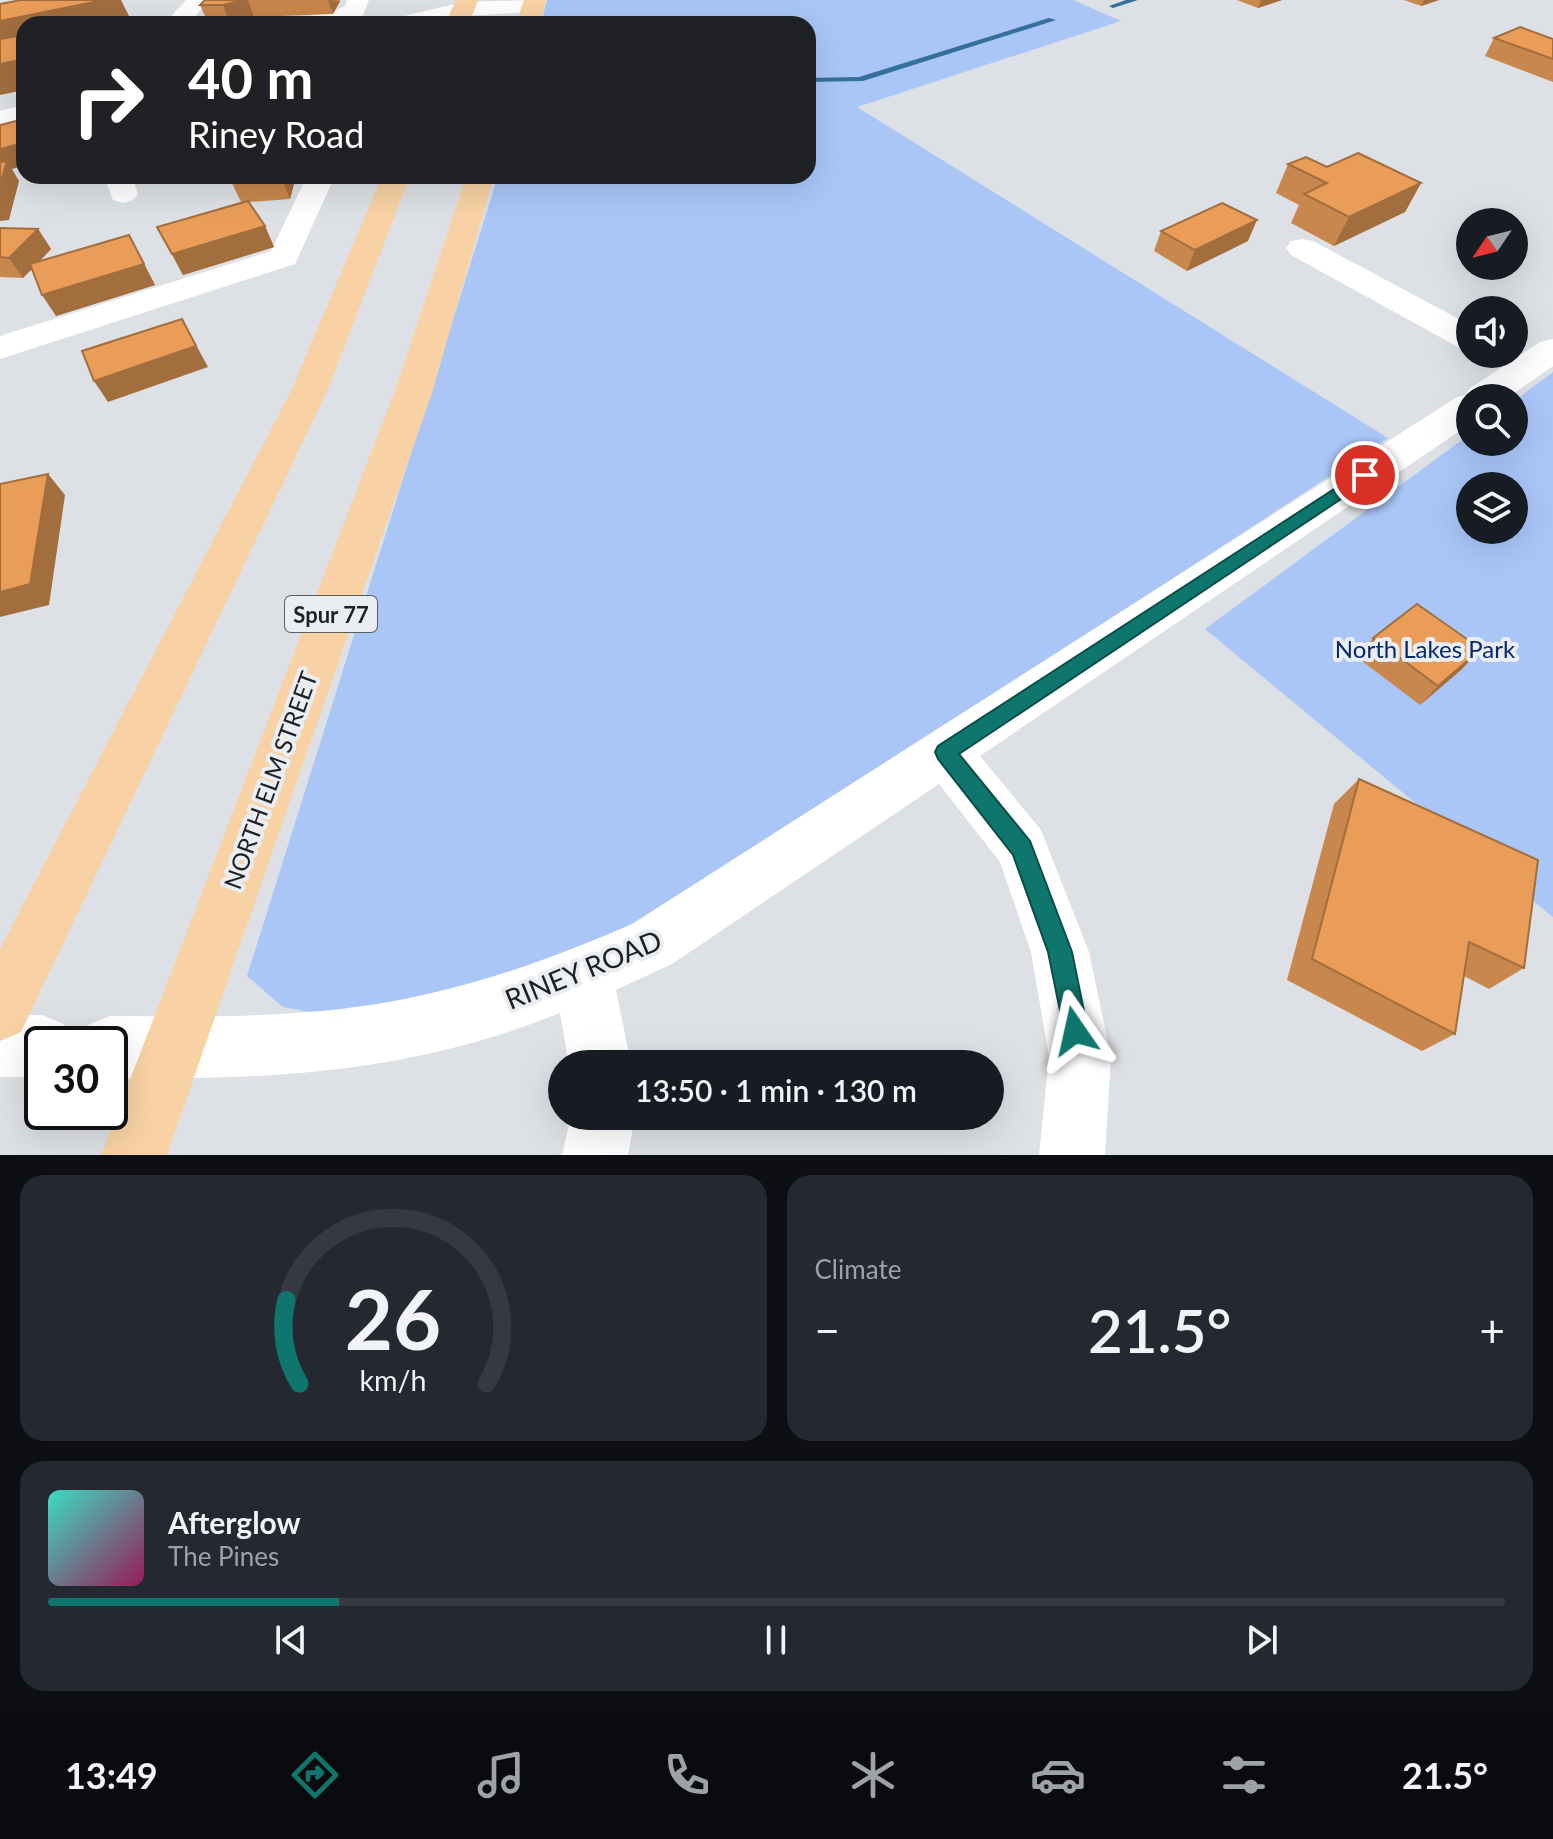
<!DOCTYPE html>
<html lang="en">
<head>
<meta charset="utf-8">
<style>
	body { margin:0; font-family:Lato,sans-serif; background:#242831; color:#f1f3f6; height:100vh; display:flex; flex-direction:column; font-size:30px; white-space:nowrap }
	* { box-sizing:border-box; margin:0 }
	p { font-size:26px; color:#9ea1a6 }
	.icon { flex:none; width:44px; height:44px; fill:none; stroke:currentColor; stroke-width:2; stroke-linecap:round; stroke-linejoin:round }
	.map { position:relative; height:1155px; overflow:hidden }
	.drawer { display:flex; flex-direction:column; gap:20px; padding:20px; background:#0d0f14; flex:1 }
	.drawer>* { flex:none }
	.guide { position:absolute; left:16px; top:16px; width:800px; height:168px; border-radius:24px; box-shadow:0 8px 32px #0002; background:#202124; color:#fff; overflow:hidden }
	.needle { width:52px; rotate:235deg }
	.tools { position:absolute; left:1456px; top:208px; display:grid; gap:16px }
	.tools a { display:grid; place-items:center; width:72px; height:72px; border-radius:50%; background:#171b24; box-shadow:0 8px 32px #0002; font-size:40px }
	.speed { position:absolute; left:24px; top:1026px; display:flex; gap:16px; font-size:40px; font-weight:700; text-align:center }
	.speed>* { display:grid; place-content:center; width:104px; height:104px; border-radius:50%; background:#171b24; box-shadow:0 8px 32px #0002; line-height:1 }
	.speed .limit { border:4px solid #111; border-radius:12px; background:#fff; color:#111 }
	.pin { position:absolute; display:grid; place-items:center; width:68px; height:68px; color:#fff; margin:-34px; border:4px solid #fff; border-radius:50%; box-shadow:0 2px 8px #0007 }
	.me { position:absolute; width:88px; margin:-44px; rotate:349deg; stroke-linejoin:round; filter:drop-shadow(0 0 6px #0008) }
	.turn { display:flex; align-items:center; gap:28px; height:168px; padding:0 40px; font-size:36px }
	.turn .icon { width:104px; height:104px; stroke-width:2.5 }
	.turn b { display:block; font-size:56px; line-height:68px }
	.big { font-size:60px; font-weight:600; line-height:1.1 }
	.drawer .tile { flex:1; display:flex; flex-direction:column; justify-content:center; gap:12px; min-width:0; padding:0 28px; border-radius:24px; background:#242831 }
	.drawer .dial { align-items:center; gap:0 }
	.dial svg { height:208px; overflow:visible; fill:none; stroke:#363941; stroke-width:7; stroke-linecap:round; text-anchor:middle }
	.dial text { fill:#f1f3f6; stroke:none }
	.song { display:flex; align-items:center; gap:24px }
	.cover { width:96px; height:96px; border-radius:12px; background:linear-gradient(135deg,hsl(170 70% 55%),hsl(330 70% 35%)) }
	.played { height:8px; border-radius:4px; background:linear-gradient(90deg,#0f766e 20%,#363941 20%) }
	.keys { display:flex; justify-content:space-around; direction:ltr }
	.heat { display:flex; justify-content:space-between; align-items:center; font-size:44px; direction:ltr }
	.drawer .tiles { flex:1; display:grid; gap:20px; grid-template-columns:1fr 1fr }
	.tile:last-child { grid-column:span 2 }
	.trip { position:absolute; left:548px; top:1050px; width:456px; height:80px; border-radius:40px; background:#171b24; box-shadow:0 8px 32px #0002; font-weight:600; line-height:80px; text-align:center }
	.tabs { display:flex; height:128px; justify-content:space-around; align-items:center; background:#090b0e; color:#9ea1a6 }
	.tabs .icon { width:56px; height:56px }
	.tabs .on { color:#0f766e }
	.tabs b { font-size:36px; color:#f1f3f6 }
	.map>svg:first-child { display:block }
</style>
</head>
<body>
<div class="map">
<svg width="1553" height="1155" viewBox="0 0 1553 1155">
	<rect width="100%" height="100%" fill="#dde0e4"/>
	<path fill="#a9c6f7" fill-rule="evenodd" d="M547,0H1073L1121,21L857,107L1388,438L685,897L556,963L342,1018L283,1007L247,976L498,176H808V24H541Z
		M1553,372V917L1205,629L1470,434V442H1514V401ZM1470,486H1514V530H1470Z"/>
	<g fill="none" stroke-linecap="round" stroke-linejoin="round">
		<path fill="#35709d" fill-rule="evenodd" d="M1126,0H1138L1113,8L1109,6Z
			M1049,18L1056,20L863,81L808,82V78L859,77Z"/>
		<path fill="#fff" fill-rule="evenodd" d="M186,0H209L189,24H164Z
			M347,0H369L363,15L341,24H289L293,19L332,12L345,6Z
			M541,0L545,5L534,12L463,16L429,24H388L392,19L463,2Z
			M24,105V121L0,127V111Z
			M104,176H132L138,194L133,200L123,203L113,200Z
			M307,176H335L295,264L0,359V336L271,251Z
			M1302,239L1313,241L1470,325V350L1458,347L1291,255L1286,248L1291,241Z
			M1553,339V366L1507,398H1470V424L980,756L1041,830L1089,952L1111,1057L1105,1155H1039L1049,1057L1031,952L1000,862L939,784L672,964L616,990L631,1064H569L560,1013C408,1074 271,1080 110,1078V1044H80L88,1025L110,1016C203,1017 297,1018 389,1002C473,987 554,958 632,924L1457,397L1465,395L1469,389L1540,342Z
			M0,1015H42L64,1024L72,1044H42V1077H0Z
			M571,1116H635L628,1155H562Z"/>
		<path fill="#f8d2a4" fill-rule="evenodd" d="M456,0H478L469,24H445Z
			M524,0H546L540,24H516Z
			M382,176H410L328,389L21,1032L0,1041V949L292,389Z
			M466,176H494L432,393L167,1155H101L394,393Z"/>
	</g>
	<path fill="#c8874d" d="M205,0H340V1L333,14L254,17L230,23H208L200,5Z
		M1237,0H1282L1258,8Z
		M1404,0H1439L1421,6Z
		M1494,38L1553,39V82L1485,56Z
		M1288,164L1327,167L1421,183L1405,212L1334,246L1291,223L1299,205L1276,193Z
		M296,176L290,199L249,202L265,226L274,247L183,275L157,227L241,202L232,183Z
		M0,228L38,229L51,249L40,261L140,256L155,285L56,316L32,269L23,278L0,277Z
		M1161,231L1248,241L1187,271L1154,251Z
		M1373,638L1462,669L1420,705L1358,658Z
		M1359,779L1524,968L1489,989L1464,976L1455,1034L1422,1051L1287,980L1334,804Z"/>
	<path fill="#a36e3e" d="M104,0H121L132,22L124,24H24V45L0,50V21Z
		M243,0H248L254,17L230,23L223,5Z
		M328,0L340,1L333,14Z
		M1261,0H1282L1258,8Z
		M1424,0H1439L1421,6Z
		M24,59V90L0,95V64Z
		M24,143V166L12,169L19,181L9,220L0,221V149Z
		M283,176H296L290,199L282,179Z
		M1421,183L1405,212L1334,246L1349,217Z
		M1257,220L1248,241L1187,271L1195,250Z
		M265,226L274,247L183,275L172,254Z
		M38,229L51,249L23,278L9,258Z
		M129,235L155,285L56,316L42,295Z
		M182,319L208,367L108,402L94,381Z
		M48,474L65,495L49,605L0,617V592Z
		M1481,649L1462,669L1420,705L1438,686Z"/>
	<path fill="#e99d59" stroke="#a36e3e" stroke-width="2" d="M21,0H104L0,21V4Z
		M205,0H243L223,5H200Z
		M101,19L103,24H76Z
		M1520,27L1553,39V59L1494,38Z
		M24,35V59L0,64V39Z
		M24,119V143L0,149V125Z
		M1358,153L1421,183L1349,217L1304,194L1327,183L1288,164L1306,157L1327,167Z
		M7,161L0,185V162Z
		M235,176H283L282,179L232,183Z
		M248,201L265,226L172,254L157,227Z
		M1222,203L1257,220L1195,250L1161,231Z
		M0,228L38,229L9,258L0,257Z
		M129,235L144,264L42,295L30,264Z
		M182,319L196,346L94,381L82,351Z
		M48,474L30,584L0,592V484Z
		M1417,604L1481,649L1438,686L1373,638Z
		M1359,779L1538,860L1524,968L1469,942L1455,1034L1312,959Z"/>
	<path fill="#0f766e" stroke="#0a4d48" stroke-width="2" d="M1365,469L1373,475L1371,479L959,754L1030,841L1072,952L1088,1031L1084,1040L1075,1043L1066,1040L1048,952L1013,855L938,759L935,752L938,746Z"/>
	<g text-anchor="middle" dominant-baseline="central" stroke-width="8" stroke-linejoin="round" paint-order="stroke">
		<rect fill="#eaedf2" stroke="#5c5e60" stroke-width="2" x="285" y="596" width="92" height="36" rx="6"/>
		<g font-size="22" font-weight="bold" fill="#1f2021">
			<text x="331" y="614">Spur 77</text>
		</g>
		<g font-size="24" fill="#06296c" stroke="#eaedf2">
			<text x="1425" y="648">North Lakes Park</text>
		</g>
		<g font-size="24" fill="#1f2021" stroke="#eaedf2">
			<text transform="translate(270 780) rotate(-70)">NORTH ELM STREET</text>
		</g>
		<g font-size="28" fill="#1f2021" stroke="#eaedf2">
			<text transform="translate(583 969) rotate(-22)">RINEY ROAD</text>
		</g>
	</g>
</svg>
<div class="tools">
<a><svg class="needle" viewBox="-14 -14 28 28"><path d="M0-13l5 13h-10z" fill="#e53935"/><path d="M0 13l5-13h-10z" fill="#9ea1a6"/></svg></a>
<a><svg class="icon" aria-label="sound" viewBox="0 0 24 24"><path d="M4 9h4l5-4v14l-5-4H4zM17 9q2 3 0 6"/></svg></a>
<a><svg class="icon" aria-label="search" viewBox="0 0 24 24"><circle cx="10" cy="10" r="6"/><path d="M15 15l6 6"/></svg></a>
<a><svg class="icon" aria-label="layers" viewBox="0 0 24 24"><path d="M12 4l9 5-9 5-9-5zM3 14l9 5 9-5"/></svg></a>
</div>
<div class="speed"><div class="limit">30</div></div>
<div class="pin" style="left:1365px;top:475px;background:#d93025"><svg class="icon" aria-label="arrive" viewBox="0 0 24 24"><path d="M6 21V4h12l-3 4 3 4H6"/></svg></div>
<svg class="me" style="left:1075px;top:1031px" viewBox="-20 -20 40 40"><path d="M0-17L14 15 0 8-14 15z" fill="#0f766e" stroke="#fff" stroke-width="4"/></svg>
<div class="trip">13:50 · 1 min · 130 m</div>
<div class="guide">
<div class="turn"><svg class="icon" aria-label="right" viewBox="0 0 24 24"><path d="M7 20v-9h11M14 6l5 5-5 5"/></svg><div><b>40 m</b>Riney Road</div></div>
</div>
</div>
<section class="drawer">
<div class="tiles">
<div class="tile dial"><svg viewBox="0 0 100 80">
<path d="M14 69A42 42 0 1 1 86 69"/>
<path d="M14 69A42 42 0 0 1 9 37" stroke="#0f766e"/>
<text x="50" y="56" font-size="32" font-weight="700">26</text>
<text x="50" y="72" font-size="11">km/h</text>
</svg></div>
<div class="tile"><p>Climate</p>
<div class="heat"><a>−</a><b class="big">21.5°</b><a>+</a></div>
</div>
<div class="tile">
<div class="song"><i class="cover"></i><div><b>Afterglow</b><p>The Pines</p></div></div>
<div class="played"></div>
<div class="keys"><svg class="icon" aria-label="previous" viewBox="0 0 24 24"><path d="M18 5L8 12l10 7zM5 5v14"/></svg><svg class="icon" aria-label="pause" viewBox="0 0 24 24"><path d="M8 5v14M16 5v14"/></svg><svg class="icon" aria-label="next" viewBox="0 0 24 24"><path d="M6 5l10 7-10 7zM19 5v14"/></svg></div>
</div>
</div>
</section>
<nav class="tabs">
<b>13:49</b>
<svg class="icon on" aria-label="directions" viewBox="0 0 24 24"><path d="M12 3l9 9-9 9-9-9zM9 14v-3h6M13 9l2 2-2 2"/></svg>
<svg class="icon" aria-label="music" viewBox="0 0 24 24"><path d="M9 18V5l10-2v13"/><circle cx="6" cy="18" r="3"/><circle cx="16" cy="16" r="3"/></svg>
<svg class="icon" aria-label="phone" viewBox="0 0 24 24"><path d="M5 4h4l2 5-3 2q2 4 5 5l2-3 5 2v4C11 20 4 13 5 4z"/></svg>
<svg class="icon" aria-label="climate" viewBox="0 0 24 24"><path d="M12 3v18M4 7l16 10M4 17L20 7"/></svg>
<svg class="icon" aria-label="car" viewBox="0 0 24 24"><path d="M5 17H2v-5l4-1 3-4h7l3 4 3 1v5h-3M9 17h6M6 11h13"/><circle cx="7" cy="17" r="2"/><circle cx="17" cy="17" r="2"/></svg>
<svg class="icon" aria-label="filters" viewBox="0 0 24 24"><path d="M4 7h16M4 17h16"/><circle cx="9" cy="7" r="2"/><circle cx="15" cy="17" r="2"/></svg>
<b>21.5°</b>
</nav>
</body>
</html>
